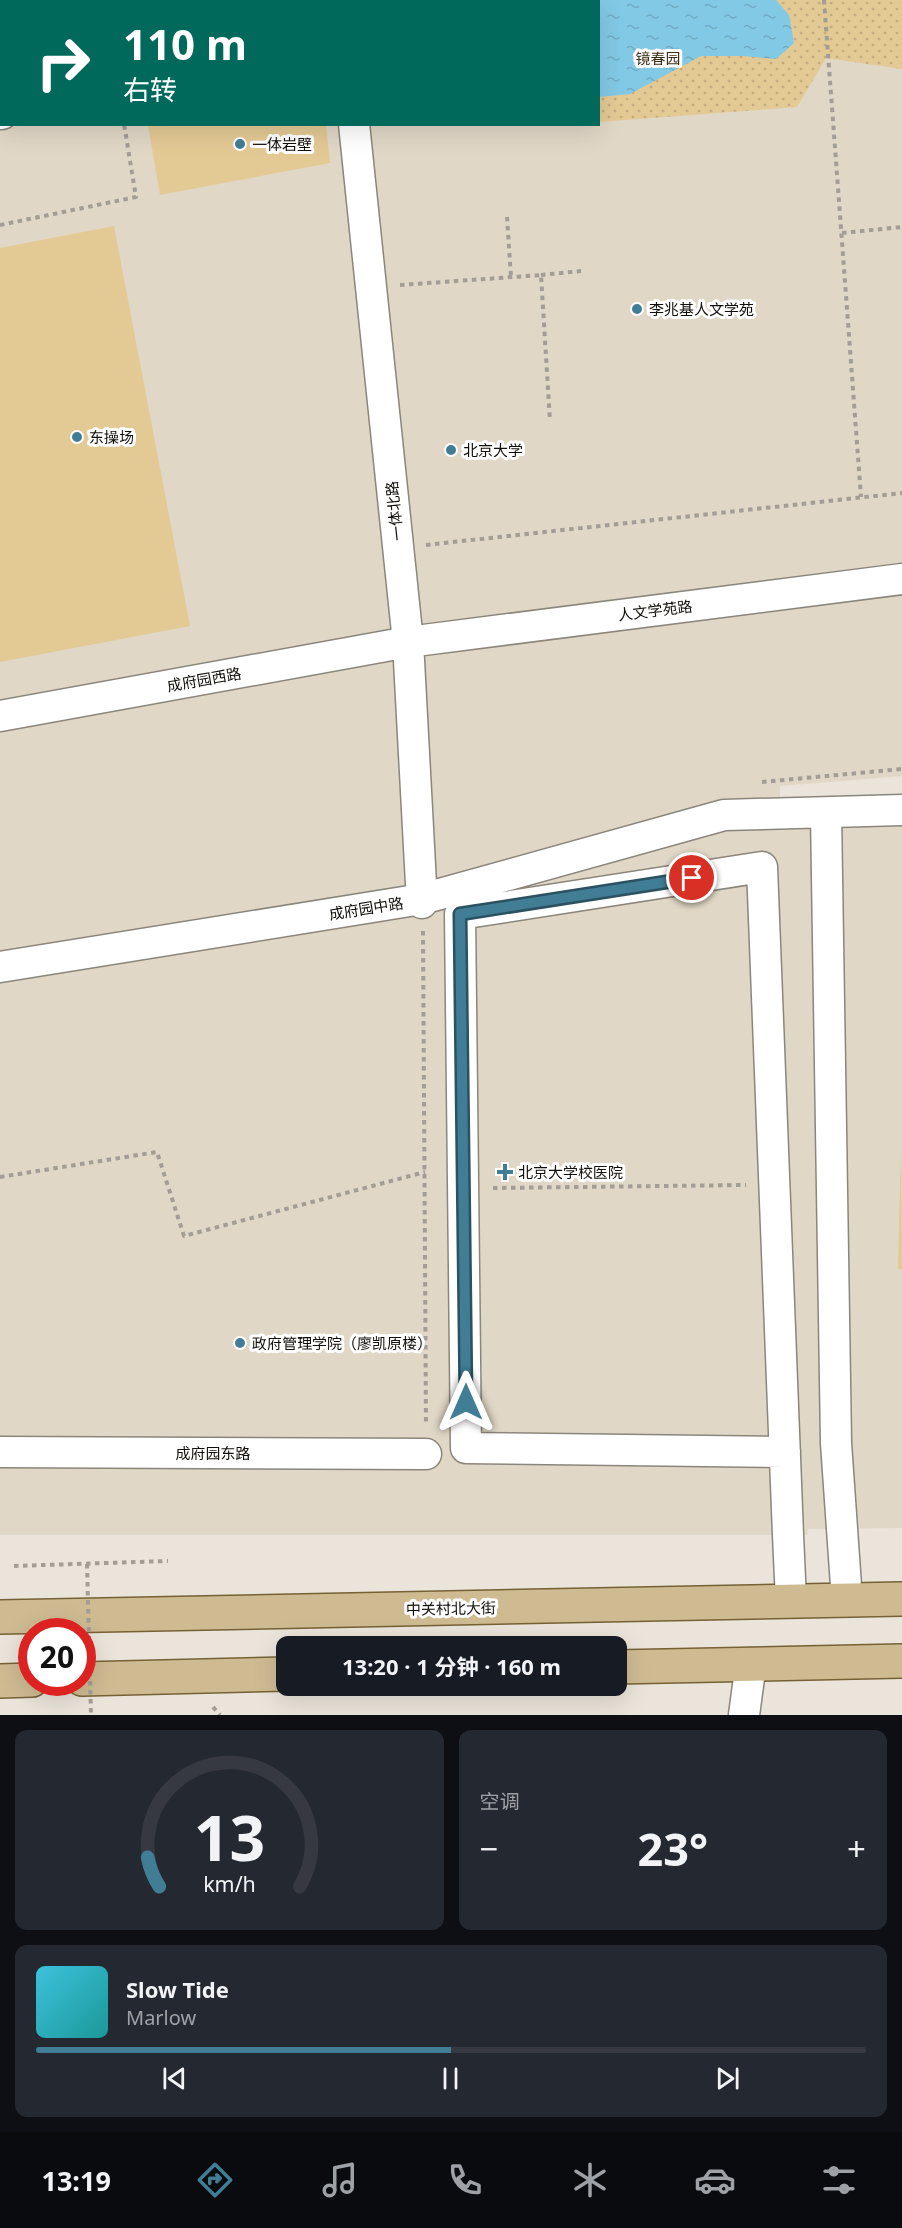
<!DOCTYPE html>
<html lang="zh">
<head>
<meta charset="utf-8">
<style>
	body { margin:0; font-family:"Noto Sans","Noto Sans SC",sans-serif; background:#242831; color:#f1f3f6; height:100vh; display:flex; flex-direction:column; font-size:22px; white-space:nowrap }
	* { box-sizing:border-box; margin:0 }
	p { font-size:20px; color:#9ea1a6 }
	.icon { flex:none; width:33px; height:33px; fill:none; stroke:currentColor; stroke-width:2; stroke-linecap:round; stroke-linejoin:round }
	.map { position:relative; height:1715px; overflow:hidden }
	.sheet { display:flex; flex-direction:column; gap:15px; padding:15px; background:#0d0f14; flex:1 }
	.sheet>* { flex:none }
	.banner { position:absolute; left:0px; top:0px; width:600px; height:126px; box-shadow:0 6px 24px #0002; background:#00695c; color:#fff; overflow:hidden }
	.speed { position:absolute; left:18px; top:1618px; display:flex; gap:12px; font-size:30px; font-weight:700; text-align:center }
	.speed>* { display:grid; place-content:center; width:78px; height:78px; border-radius:50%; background:#171b24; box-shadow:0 6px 24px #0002; line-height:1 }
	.speed .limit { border:9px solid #d22; background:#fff; color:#111 }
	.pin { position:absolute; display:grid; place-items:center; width:51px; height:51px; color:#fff; margin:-26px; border:3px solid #fff; border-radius:50%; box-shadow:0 2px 6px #0007 }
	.me { position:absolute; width:66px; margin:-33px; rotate:0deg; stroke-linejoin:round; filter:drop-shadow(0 0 4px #0008) }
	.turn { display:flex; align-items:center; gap:21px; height:126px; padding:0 24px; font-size:27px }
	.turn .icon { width:78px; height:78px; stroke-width:2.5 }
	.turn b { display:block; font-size:42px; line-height:51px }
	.big { font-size:45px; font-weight:700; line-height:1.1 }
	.sheet .widget { flex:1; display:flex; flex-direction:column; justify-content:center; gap:9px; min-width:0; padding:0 21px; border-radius:12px; background:#242831 }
	.sheet .dial { align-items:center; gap:0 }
	.dial svg { height:156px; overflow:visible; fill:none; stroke:#363941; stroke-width:7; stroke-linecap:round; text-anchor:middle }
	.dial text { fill:#f1f3f6; stroke:none }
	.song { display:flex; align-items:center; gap:18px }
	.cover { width:72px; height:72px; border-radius:9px; background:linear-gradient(135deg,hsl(190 70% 55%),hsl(180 70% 35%)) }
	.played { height:6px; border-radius:3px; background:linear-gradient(90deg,#417e95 50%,#363941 50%) }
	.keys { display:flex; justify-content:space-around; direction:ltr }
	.heat { display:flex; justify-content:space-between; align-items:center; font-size:33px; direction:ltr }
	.sheet .tiles { flex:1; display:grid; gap:15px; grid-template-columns:1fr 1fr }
	.widget:last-child { grid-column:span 2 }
	.trip { position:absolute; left:276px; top:1636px; width:351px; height:60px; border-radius:12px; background:#171b24; box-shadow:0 6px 24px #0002; font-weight:700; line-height:60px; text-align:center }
	.dock { display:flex; height:96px; justify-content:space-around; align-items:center; background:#090b0e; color:#9ea1a6 }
	.dock .icon { width:42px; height:42px }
	.dock .current { color:#417e95 }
	.dock b { font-size:27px; color:#f1f3f6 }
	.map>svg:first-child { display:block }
</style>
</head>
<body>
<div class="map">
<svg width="902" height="1715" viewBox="0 0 902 1715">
	<defs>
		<pattern id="garden-dots" width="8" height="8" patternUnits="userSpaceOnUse" patternTransform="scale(1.5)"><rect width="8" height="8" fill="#e3c994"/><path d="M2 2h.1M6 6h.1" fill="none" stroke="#c2ab7e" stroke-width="1.8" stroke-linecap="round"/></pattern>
		<pattern id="water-ripples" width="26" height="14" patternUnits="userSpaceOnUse" patternTransform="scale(1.5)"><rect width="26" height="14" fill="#82c9e5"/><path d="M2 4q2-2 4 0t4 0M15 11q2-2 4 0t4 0" fill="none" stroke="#6fabc3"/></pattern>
	</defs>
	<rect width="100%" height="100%" fill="#eae4da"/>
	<path fill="#e0d7c6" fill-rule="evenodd" d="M0,0H902V776L780,786V811L902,800V1528L808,1529L807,1535H0ZM2,2H598V124H2Z"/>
	<path fill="#e3c994" d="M148,125H326L330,163L160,195Z
		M114,226L190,626L0,662V248Z
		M901,1152L902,1269H898Z"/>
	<path fill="url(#garden-dots)" d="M0,0H186L2,2L0,104Z
		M493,0H902V69L826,58L797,107L599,122L598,2Z"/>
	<path fill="url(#water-ripples)" d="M564,0H776L789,15L794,43L776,59L744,56H701L630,94L599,97L598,2L561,1Z"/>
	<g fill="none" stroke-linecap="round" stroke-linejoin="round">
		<defs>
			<path id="minor" d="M142,0L143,2
				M340,0L341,2
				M191,2L193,0
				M0,114H2
				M354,124L408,642L422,903
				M0,716L408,642L902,579
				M826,813L836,1443L847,1600
				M0,967L422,899L724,815L902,810
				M0,1452L426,1454
				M785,1452L466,1448L460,914L762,867L788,1535L791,1601
				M744,1715L751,1663"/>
			<path id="major" d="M0,1617L902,1599
				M616,1667L902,1661
				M82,1679L286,1674
				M0,1681L32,1680"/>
		</defs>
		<use href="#minor" stroke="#8b867c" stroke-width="33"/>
		<use href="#major" stroke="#766134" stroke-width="36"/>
		<path stroke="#a29d95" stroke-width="4" stroke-dasharray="4.5 4.5" stroke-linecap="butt" d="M824,0L861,497
			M507,217L511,277
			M0,225L136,197L124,124
			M842,233L902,227
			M541,275L581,271
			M400,285L541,275L550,421
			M426,545L902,493
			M762,782L902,769
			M423,931L426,1425
			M0,1177L157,1152L184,1236L425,1172
			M493,1188L746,1185
			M14,1566L168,1561
			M213,1707L220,1715"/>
		<use href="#minor" stroke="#fff" stroke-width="30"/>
		<use href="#major" stroke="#cebb92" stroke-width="33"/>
		<path stroke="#a29d95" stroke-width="4" stroke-dasharray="4.5 4.5" stroke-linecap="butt" d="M87,1564L91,1715"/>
	</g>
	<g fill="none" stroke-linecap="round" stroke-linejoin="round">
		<defs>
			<path id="route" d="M466,1402L460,914L692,878"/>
		</defs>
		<use href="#route" stroke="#2a5261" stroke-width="15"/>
		<use href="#route" stroke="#417e95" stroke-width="10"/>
	</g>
	<g fill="#417e95" stroke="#fff" stroke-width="2">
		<circle cx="240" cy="144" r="6"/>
		<circle cx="637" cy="309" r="6"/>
		<circle cx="77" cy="437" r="6"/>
		<circle cx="451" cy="450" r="6"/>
		<path d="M502 1163h6v6h6v6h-6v6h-6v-6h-6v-6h6z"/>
		<circle cx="240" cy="1343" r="6"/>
	</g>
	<g text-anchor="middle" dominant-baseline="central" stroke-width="6" stroke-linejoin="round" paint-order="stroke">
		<g font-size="15" fill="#3a2d13" stroke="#fff">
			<text x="658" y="58">镜春园</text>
		</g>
		<g font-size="15" fill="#100e0a" stroke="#fff" text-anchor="start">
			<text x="252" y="144">一体岩壁</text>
			<text x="649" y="309">李兆基人文学苑</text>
			<text x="89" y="437">东操场</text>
			<text x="463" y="450">北京大学</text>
			<text x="518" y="1172">北京大学校医院</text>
			<text x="252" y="1343">政府管理学院（廖凯原楼）</text>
		</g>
		<g font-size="15" fill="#100e0a" stroke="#fff">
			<text transform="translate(394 511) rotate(-96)">一体北路</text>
			<text transform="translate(655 610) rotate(-7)">人文学苑路</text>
			<text transform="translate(204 679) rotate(-10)">成府园西路</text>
			<text transform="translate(366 908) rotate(-9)">成府园中路</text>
			<text x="213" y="1453">成府园东路</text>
			<text transform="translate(451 1608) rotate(-1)">中关村北大街</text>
		</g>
	</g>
</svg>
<div class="speed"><div class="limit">20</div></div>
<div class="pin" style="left:692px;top:878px;background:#d93025"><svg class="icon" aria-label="arrive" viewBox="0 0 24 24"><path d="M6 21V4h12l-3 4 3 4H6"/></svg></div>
<svg class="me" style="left:466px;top:1402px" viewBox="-20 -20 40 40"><path d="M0-17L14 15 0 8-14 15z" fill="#417e95" stroke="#fff" stroke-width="4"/></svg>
<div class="trip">13:20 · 1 分钟 · 160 m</div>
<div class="banner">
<div class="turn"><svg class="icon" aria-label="right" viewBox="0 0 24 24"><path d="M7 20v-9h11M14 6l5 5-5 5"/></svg><div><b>110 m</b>右转</div></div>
</div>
</div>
<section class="sheet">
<div class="tiles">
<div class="widget dial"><svg viewBox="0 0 100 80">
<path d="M14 69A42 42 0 1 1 86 69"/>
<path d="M14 69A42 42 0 0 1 8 54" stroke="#417e95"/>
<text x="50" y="56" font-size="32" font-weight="700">13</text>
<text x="50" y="72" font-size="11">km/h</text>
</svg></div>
<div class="widget"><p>空调</p>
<div class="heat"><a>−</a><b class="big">23°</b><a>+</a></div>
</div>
<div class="widget">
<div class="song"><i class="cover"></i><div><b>Slow Tide</b><p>Marlow</p></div></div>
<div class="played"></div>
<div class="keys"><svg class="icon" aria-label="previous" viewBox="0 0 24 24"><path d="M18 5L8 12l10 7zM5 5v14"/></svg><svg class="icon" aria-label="pause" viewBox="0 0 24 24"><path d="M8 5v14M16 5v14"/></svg><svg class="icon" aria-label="next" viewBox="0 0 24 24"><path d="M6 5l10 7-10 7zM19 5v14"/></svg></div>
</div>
</div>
</section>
<nav class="dock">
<b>13:19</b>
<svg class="icon current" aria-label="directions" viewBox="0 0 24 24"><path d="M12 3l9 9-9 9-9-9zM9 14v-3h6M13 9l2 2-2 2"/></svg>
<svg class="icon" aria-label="music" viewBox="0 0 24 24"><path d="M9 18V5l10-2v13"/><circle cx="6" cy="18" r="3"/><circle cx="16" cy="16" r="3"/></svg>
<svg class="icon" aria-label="phone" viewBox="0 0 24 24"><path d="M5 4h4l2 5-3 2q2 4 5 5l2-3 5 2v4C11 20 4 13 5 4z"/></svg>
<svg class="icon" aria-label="climate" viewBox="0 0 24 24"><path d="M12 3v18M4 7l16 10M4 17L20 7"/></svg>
<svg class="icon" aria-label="car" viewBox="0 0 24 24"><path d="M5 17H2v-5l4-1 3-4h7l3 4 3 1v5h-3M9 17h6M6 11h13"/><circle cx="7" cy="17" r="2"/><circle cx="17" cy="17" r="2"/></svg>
<svg class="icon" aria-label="filters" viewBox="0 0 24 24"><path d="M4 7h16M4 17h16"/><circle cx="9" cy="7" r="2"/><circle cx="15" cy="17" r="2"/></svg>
</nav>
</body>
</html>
